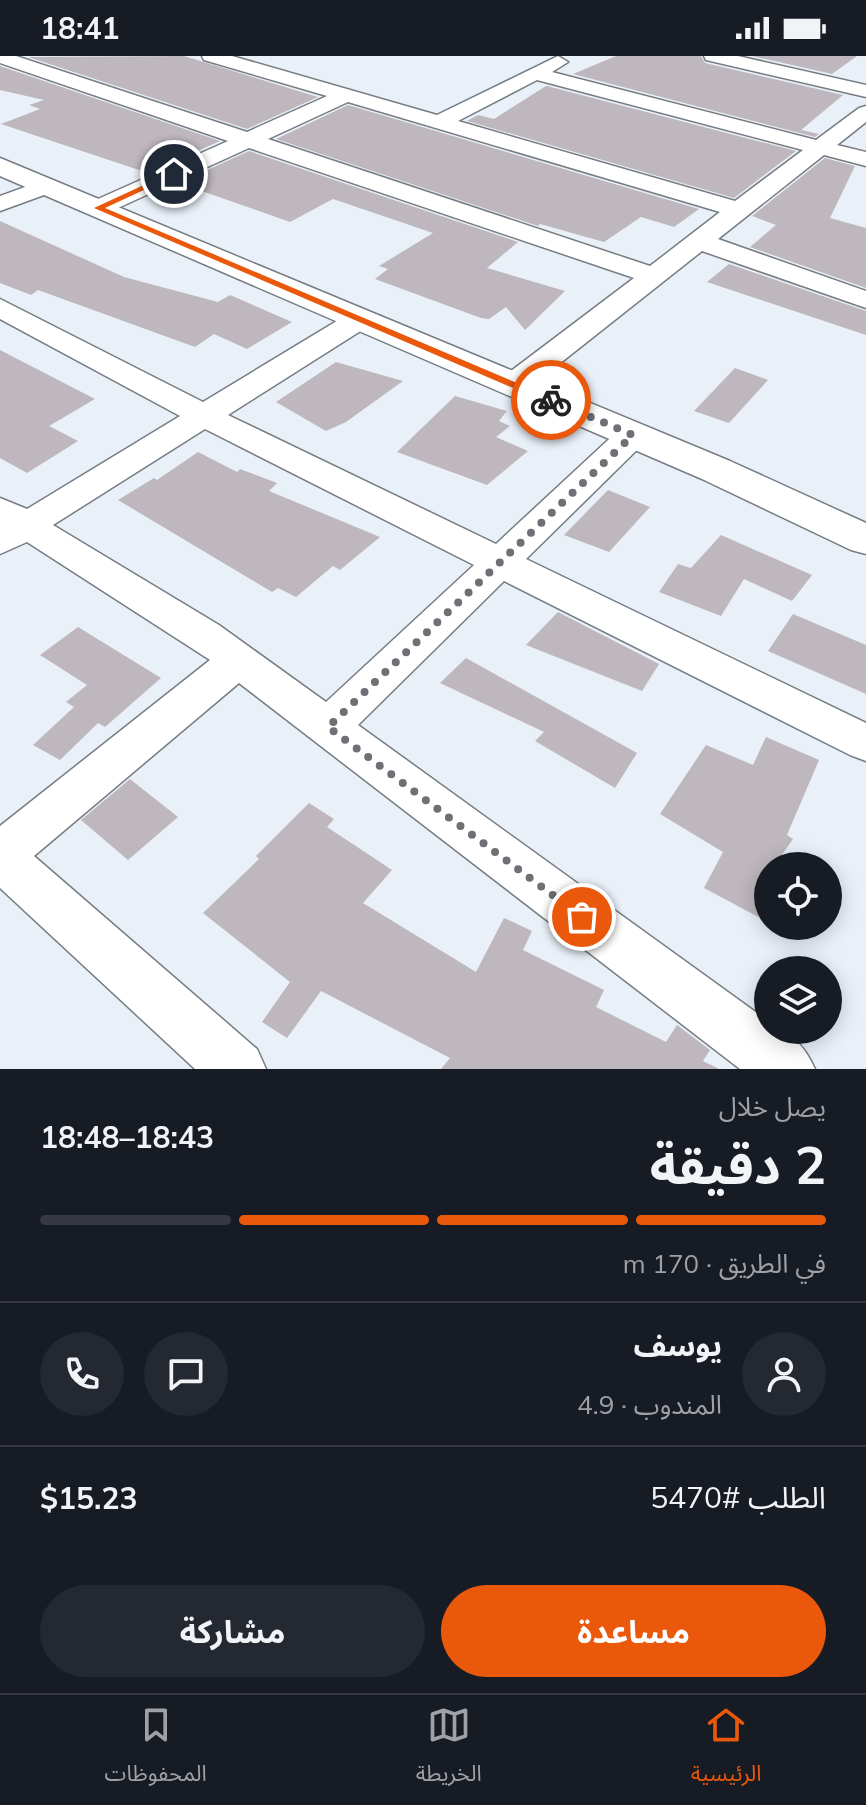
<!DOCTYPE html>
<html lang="ar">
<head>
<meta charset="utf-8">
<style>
  :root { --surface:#171b24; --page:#242831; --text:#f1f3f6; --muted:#9ea1a6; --line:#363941; --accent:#ea580c }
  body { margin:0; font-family:Mulish,"Noto Sans Arabic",sans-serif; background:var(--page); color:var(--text); direction:rtl; height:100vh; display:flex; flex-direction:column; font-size:30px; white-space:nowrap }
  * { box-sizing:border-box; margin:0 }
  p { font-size:26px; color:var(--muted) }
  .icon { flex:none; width:44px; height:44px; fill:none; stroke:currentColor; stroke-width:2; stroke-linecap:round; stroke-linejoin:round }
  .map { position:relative; height:1013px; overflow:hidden; direction:ltr }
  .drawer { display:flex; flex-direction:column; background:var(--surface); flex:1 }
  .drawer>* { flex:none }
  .controls { position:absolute; left:754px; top:796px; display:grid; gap:16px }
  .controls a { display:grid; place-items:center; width:88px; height:88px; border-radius:50%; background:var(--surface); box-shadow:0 4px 20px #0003; font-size:40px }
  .pin { position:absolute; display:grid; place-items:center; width:68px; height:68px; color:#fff; margin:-34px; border:4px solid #fff; border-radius:50%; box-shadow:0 2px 8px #0007 }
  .courier { position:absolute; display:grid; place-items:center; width:80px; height:80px; margin:-40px; border:6px solid #ea580c; border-radius:50%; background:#fff; color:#222; box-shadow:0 2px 10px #0007 }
  .summary em { font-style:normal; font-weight:700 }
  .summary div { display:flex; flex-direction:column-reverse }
  .summary { display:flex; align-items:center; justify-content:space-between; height:136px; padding:0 40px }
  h1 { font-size:52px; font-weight:700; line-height:60px }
  .bar { display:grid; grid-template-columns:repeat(4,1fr); gap:12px 8px; align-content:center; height:96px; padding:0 40px }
  .bar i { height:10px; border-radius:6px; background:var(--line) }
  .bar .selected { background:var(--accent) }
  .bar p { grid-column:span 4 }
  .line { display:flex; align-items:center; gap:20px; padding:0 40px; border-top:2px solid var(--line) }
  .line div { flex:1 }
  .round { display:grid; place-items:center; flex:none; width:84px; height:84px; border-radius:42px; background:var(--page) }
  .cta { display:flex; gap:16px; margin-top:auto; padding:16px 40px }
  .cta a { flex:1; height:92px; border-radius:48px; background:var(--accent); color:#fff; font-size:32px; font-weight:700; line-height:92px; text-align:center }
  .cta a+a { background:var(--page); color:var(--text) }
  .status { display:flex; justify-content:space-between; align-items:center; height:56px; padding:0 40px; background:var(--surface); direction:ltr }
  .status svg { height:22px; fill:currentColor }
  .tab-bar { display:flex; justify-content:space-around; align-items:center; height:112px; border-top:2px solid var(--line); background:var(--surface); font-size:22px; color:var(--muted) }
  .tab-bar a { display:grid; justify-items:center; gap:4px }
  .tab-bar .selected { color:var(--accent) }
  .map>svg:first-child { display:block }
</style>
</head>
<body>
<div class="status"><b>18:41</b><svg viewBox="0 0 49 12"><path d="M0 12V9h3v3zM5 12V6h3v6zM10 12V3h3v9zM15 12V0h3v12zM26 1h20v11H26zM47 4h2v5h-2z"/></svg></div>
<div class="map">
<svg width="866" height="1013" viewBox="0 0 866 1013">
  <rect width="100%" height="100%" fill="#e9f0f8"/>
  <g fill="#beb7be">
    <path d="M184,0L318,41L247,73L28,1Z"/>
    <path d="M616,0H701L705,7L843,39L801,74L819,78L815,81L573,18Z"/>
    <path d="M752,0H857L832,18Z"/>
    <path d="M0,10L220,85L148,117L1,68L40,53L29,49L44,44L0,34Z"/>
    <path d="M546,30H547L796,95L734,142L467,65L478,59L494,63Z"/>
    <path d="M348,49L699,153L674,171L641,161L604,186L540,168L538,170L276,83Z"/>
    <path d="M249,95L518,186L487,212L565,235L525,274L506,251L489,263L481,262L375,223L388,213L379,210L433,177L333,143L290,166L179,127Z"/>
    <path d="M825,102L855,110L830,162L866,172V232L750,191L776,169L752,160Z"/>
    <path d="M0,165L124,221L218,246L230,239L292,266L247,293L214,278L195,291L38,234L31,239L0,227Z"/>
    <path d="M729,208L866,255V279L707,226Z"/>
    <path d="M0,294L95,343L49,370L78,385L27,417L0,402Z"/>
    <path d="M336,306L403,325L346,366L326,375L276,346Z"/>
    <path d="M735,312L768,324L729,367L694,355Z"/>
    <path d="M455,340L507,355L499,365L510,370L496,381L528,395L487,429L397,396Z"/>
    <path d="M198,396L237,416L240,413L277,427L269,435L380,481L340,514L333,510L296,541L278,532L272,536L118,444L154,422L157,424Z"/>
    <path d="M608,434L650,451L609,496L564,479Z"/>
    <path d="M721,479L812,519L792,545L744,523L721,560L659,536L678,508L691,512Z"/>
    <path d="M558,556L659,608L642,635L526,589Z"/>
    <path d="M793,558L866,589V638L768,595Z"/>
    <path d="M78,571L161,622L105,671L98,667L60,704L33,689L74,651L66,646L87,629L40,599Z"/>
    <path d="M466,602L637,697L615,732L535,685L544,676L440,627Z"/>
    <path d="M766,681L819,704L787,779L793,783L774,810H768V866L704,832L723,796L660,758L706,689L753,709Z"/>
    <path d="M130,723L178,761L128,804L81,764Z"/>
    <path d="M309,747L334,763L327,771L392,814L363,847L476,916L504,862L532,875L523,894L604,934L596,951L666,986L677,969L710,994L703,1005L719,1013H441L450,1002L321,935L287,982L262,966L290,926L203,857L259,803L256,800Z"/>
  </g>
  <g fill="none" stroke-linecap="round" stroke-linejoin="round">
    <g stroke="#757c83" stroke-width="3">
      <g id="street">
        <path d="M0,0H16L247,76L327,40L204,4L202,0H232L437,59L558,0L568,6L552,16L816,84L859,52L866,50V66L837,89L866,96V110L824,99L718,183L866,235V252L702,195L525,335L514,337L503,335L498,328L503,321L634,222L249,92L107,157H89L86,152L89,147L228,85L0,7ZM537,24L803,94L735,145L458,65ZM348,46L720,156L650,210L268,83Z"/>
        <path d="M704,0H738L866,29V41L706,4Z"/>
        <path d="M47,123L55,125L59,130L55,135L0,155V140Z"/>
        <path d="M0,243L203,346L350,257L360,254L370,257L374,263L370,269L228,359L496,488L621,372L633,369L645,372L650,379L645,386L526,503L866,667V705L850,699L504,525L358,669L768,965V974C792,974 806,993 815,1013H740L239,627L34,800L257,993L266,1013H195L0,832V770L210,604L27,486L0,498V442L27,453L180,360L0,263ZM205,373L474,509L326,646L219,569L53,469Z"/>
      </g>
    </g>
    <g stroke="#757c83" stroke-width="3">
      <path id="secondary" d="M0,102L730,405L866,467V498L851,494L702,423L0,120Z"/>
    </g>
    <use href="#street" fill="#fff" fill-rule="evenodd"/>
    <use href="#secondary" fill="#fff" fill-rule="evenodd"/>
  </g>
  <path fill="#ea580c" d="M174,115L176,119L105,152L557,344L548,347L94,152Z"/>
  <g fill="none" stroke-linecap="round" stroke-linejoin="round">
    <path stroke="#6d7175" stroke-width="8" stroke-dasharray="0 14.4" d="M551,344L633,379L328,671L582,861"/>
  </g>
</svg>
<div class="controls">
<a><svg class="icon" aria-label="locate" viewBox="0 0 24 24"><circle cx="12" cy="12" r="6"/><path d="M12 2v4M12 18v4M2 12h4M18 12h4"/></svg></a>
<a><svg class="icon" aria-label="layers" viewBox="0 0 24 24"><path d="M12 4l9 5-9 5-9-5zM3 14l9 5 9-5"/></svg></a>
</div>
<div class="pin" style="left:582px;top:861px;background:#ea580c"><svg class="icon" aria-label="bag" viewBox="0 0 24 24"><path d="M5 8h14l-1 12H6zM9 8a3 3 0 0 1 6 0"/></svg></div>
<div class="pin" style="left:174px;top:118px;background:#1f2937"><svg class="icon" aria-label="home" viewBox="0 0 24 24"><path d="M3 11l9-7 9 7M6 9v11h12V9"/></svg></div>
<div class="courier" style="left:551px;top:344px"><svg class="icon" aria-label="bike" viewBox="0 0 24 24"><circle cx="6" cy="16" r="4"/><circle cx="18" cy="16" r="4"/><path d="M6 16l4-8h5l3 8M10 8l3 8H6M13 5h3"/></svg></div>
</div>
<section class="drawer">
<div class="summary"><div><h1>2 دقيقة</h1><p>يصل خلال</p></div><em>18:43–18:48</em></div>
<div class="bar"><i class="selected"></i><i class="selected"></i><i class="selected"></i><i></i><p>في الطريق · 170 m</p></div>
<div class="line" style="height:144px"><a class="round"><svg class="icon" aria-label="person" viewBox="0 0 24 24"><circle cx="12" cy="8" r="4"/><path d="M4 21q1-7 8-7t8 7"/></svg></a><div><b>يوسف</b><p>المندوب · 4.9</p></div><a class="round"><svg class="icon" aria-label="chat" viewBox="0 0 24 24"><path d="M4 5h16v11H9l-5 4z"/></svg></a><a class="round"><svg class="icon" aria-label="phone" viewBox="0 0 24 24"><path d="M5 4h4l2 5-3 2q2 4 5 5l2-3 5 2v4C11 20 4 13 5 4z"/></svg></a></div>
<div class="line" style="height:104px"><div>الطلب #5470</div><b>$15.23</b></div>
<div class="cta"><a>مساعدة</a><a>مشاركة</a></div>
</section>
<nav class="tab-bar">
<a class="selected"><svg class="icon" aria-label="home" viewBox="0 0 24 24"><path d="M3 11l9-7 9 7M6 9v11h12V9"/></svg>الرئيسية</a>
<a><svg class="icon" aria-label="map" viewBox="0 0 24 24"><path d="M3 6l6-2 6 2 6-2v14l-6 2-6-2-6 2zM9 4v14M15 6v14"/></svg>الخريطة</a>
<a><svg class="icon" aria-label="saved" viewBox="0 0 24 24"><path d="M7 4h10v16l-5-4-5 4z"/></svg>المحفوظات</a>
</nav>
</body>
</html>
